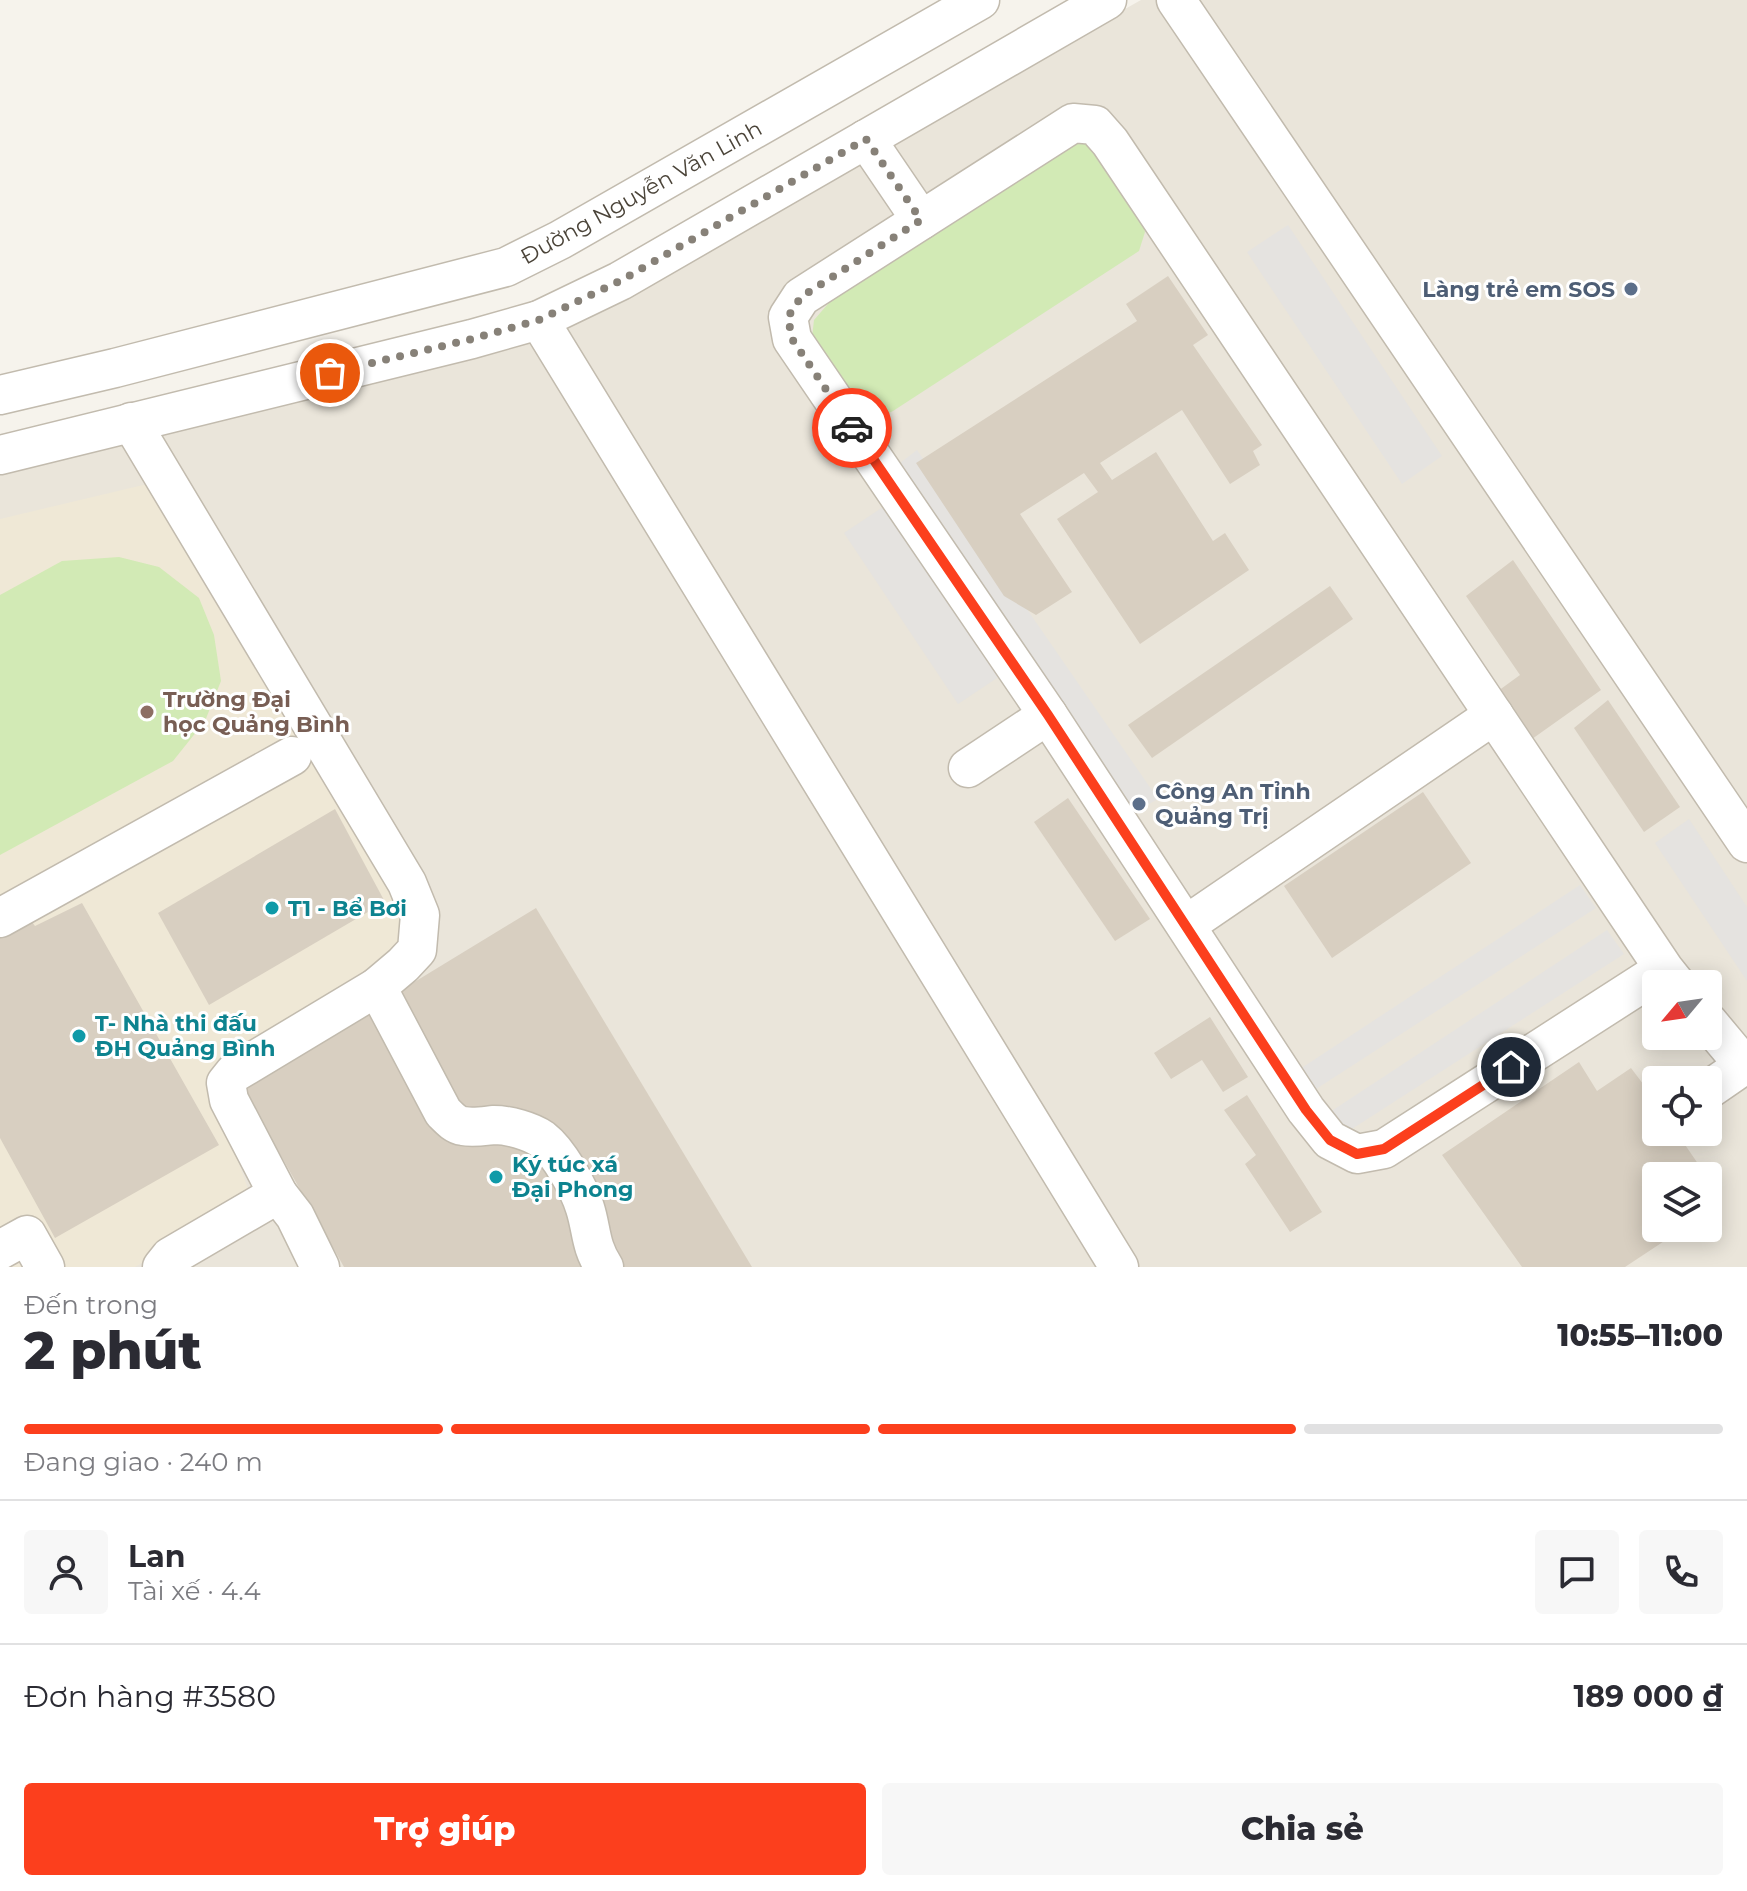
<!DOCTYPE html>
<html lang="vi">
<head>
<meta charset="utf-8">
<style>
  :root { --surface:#fff; --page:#f7f7f7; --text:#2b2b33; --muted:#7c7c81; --line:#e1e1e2; --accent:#fc3f1d }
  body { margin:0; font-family:Montserrat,sans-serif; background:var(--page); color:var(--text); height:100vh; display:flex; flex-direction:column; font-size:30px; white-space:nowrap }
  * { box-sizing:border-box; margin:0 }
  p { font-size:26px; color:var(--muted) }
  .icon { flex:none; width:44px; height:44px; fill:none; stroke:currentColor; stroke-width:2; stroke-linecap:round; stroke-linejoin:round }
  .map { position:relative; height:1267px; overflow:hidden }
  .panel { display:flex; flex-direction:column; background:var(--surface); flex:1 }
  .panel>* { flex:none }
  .needle { width:52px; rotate:241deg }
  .tools { position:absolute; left:1642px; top:970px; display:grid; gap:16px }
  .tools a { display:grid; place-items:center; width:80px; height:80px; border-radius:8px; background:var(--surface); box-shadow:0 4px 20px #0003; font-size:40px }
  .pin { position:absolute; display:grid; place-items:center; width:68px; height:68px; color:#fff; margin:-34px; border:4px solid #fff; border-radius:50%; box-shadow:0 2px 8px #0007 }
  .courier { position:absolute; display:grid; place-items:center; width:80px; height:80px; margin:-40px; border:6px solid #fc3f1d; border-radius:50%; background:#fff; color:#222; box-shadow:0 2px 10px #0007 }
  .head em { font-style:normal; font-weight:800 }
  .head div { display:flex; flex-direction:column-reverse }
  .head { display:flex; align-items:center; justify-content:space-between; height:136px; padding:0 24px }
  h1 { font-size:52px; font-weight:800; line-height:60px }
  .bar { display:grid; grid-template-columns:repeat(4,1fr); gap:12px 8px; align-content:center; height:96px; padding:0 24px }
  .bar i { height:10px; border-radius:6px; background:var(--line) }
  .bar .current { background:var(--accent) }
  .bar p { grid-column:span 4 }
  .line { display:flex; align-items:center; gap:20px; padding:0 24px; border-top:2px solid var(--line) }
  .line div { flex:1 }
  .round { display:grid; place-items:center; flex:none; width:84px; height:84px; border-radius:8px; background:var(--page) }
  .button { display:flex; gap:16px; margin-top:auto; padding:16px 24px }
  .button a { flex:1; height:92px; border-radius:8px; background:var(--accent); color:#fff; font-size:32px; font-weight:800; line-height:92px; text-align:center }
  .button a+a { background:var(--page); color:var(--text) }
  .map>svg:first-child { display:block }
</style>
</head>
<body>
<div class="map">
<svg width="1747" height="1267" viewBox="0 0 1747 1267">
  <rect width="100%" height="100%" fill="#f6f3ec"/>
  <path fill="#eae5da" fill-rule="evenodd" d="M1141,0H1747V1267H0V464L603,303ZM1656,984H1708V1036H1656ZM1656,1080H1708V1132H1656ZM1656,1176H1708V1228H1656Z"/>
  <path fill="#efe8d6" d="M160,481L406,904L400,948L359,978L208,1078L251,1197L135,1267H0V519Z"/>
  <g fill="#d2eab5">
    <path d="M1073,138L1096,142L1139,207L1145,232L1139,251L893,411L870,422L811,346L814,320L834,297Z"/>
    <path d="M119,557L159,567L199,598L214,635L221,681L205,721L173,761L0,855V595L62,561Z"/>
  </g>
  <g fill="#e5e3e0">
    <path d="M1288,225L1442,456L1402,484L1247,252Z"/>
    <path d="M917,450L1158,799L1133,813L896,466Z"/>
    <path d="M889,503L1003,674L958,704L844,533Z"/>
    <path d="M1689,819L1747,907V981L1655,843Z"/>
    <path d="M1580,885L1596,908L1313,1091L1300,1069Z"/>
    <path d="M1607,930L1624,954L1341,1136L1327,1114Z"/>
  </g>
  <g fill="#d8cfc1">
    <path d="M1168,276L1208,335L1193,345L1262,445L1253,451L1260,465L1230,484L1182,410L1100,463L1112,480L1156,452L1213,541L1225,533L1249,570L1140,644L1057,519L1098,492L1084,473L1020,514L1072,592L1036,615L1004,596L916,463L1137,321L1126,304Z"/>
    <path d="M1513,560L1601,690L1532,739L1498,691L1520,675L1466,596Z"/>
    <path d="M1330,586L1353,619L1152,758L1128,725Z"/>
    <path d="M1608,700L1680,807L1644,832L1574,728Z"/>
    <path d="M1423,792L1471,863L1332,958L1284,886Z"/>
    <path d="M1068,798L1150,919L1115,941L1034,822Z"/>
    <path d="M335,809L385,902L209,1005L158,913Z"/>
    <path d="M82,903L219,1145L55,1238L0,1138V935L29,918L35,926Z"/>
    <path d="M536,908L752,1267H344L242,1087Z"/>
    <path d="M1210,1017L1248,1077L1223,1092L1202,1060L1171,1079L1154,1053Z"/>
    <path d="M1579,1062L1597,1091L1631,1068L1656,1101V1132H1686L1679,1136L1703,1171L1696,1176H1656V1228H1684L1625,1267H1522L1442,1155Z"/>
    <path d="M1247,1095L1322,1212L1290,1232L1245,1164L1256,1155L1224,1110Z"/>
  </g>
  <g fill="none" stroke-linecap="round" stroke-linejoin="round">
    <g stroke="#c2bbae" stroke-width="41">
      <g id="minor">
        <path d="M1176,0L1747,843"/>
        <path d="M866,139L921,220"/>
        <path d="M539,320L1119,1267"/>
        <path d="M0,395L115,368L506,267L560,240L980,0"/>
        <path d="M131,422L407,883L420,915L417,950L403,965L377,987L234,1073L226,1083L229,1100L278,1194L295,1216L320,1267"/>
        <path d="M0,455L472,339L539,320L620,281L1107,0"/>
        <path d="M968,768L1048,715"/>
        <path d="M0,918L292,756"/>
        <path d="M1186,925L1494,715"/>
        <path d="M1664,969L1384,1149L1357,1154L1330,1140L1306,1110L1048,715L792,339L788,317L801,297L1073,123L1095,125L1110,142L1664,969L1676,984"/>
        <path d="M377,987L443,1112C449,1118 455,1125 463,1126C473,1128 484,1126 494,1125C509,1125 530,1131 542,1139C559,1152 579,1188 585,1208C592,1230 590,1246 604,1267"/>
        <path d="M1708,1022L1744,1065"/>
        <path d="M1708,1090L1747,1063"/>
        <path d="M0,1250L27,1235L45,1267"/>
        <path d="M162,1267L170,1257L278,1194"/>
      </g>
    </g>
    <use href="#minor" stroke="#fff" stroke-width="38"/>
  </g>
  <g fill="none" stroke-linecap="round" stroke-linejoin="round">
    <path stroke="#878178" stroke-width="8" stroke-dasharray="0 14.4" d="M330,373L472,339L539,320L620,281L866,139L921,220L801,297L788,317L792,339L852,428"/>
    <path stroke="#fc3f1d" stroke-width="10" d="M852,428L1048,715L1306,1110L1330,1140L1357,1154L1384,1149L1511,1067"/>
  </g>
  <g fill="#5c6f8a" stroke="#fff" stroke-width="3">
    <circle cx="1631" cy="289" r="8"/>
    <circle cx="1139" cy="804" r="8"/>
  </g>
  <circle fill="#8d6e63" stroke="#fff" stroke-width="3" cx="147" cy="712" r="8"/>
  <g fill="#0f9aa8" stroke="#fff" stroke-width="3">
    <circle cx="272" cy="908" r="8"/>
    <circle cx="79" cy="1036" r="8"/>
    <circle cx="496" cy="1177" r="8"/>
  </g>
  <g text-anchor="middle" stroke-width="6" stroke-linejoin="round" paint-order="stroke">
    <g font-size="22" fill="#4b4439" stroke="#fff">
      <text transform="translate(641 192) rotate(-29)" y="8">Đường Nguyễn Văn Linh</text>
    </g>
    <g font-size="22" font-weight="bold" fill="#4e5e75" stroke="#fff" text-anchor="end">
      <text x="1615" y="297">Làng trẻ em SOS</text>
      <text x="1155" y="799" text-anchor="start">Công An Tỉnh<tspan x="1155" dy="25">Quảng Trị</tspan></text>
    </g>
    <g font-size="22" font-weight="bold" fill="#785e54" stroke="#fff" text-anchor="start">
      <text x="163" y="707">Trường Đại<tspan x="163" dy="25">học Quảng Bình</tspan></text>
    </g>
    <g font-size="22" font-weight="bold" fill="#0d838f" stroke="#fff" text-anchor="start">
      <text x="288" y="916">T1 - Bể Bơi</text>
      <text x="95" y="1031">T- Nhà thi đấu<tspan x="95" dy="25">ĐH Quảng Bình</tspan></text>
      <text x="512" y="1172">Ký túc xá<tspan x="512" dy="25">Đại Phong</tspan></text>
    </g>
  </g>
</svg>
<div class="tools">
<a><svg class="needle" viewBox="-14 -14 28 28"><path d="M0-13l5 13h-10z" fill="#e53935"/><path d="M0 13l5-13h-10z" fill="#7c7c81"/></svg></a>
<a><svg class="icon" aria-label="locate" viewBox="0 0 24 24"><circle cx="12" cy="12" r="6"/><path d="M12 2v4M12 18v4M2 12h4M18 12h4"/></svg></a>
<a><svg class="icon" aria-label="layers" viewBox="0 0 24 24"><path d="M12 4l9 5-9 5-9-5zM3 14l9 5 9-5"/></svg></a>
</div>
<div class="pin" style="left:330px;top:373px;background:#ea580c"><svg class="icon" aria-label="bag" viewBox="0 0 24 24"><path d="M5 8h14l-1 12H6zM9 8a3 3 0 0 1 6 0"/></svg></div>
<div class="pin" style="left:1511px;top:1067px;background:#1f2937"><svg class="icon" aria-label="home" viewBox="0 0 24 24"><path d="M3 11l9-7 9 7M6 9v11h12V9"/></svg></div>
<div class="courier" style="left:852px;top:428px"><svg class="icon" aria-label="car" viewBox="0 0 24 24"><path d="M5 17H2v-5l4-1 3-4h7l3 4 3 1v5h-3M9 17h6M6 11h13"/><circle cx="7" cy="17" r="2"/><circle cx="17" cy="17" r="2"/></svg></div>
</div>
<section class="panel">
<div class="head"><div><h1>2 phút</h1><p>Đến trong</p></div><em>10:55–11:00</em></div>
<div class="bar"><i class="current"></i><i class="current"></i><i class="current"></i><i></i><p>Đang giao · 240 m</p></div>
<div class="line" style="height:144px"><a class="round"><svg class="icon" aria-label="person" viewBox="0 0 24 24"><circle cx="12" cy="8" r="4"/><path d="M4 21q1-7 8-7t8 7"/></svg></a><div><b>Lan</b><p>Tài xế · 4.4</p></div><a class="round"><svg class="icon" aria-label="chat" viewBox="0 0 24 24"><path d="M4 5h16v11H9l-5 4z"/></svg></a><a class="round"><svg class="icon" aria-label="phone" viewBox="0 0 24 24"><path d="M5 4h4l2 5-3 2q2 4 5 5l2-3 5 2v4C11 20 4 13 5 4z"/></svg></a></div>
<div class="line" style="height:104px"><div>Đơn hàng #3580</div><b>189 000 ₫</b></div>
<div class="button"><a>Trợ giúp</a><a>Chia sẻ</a></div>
</section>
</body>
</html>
